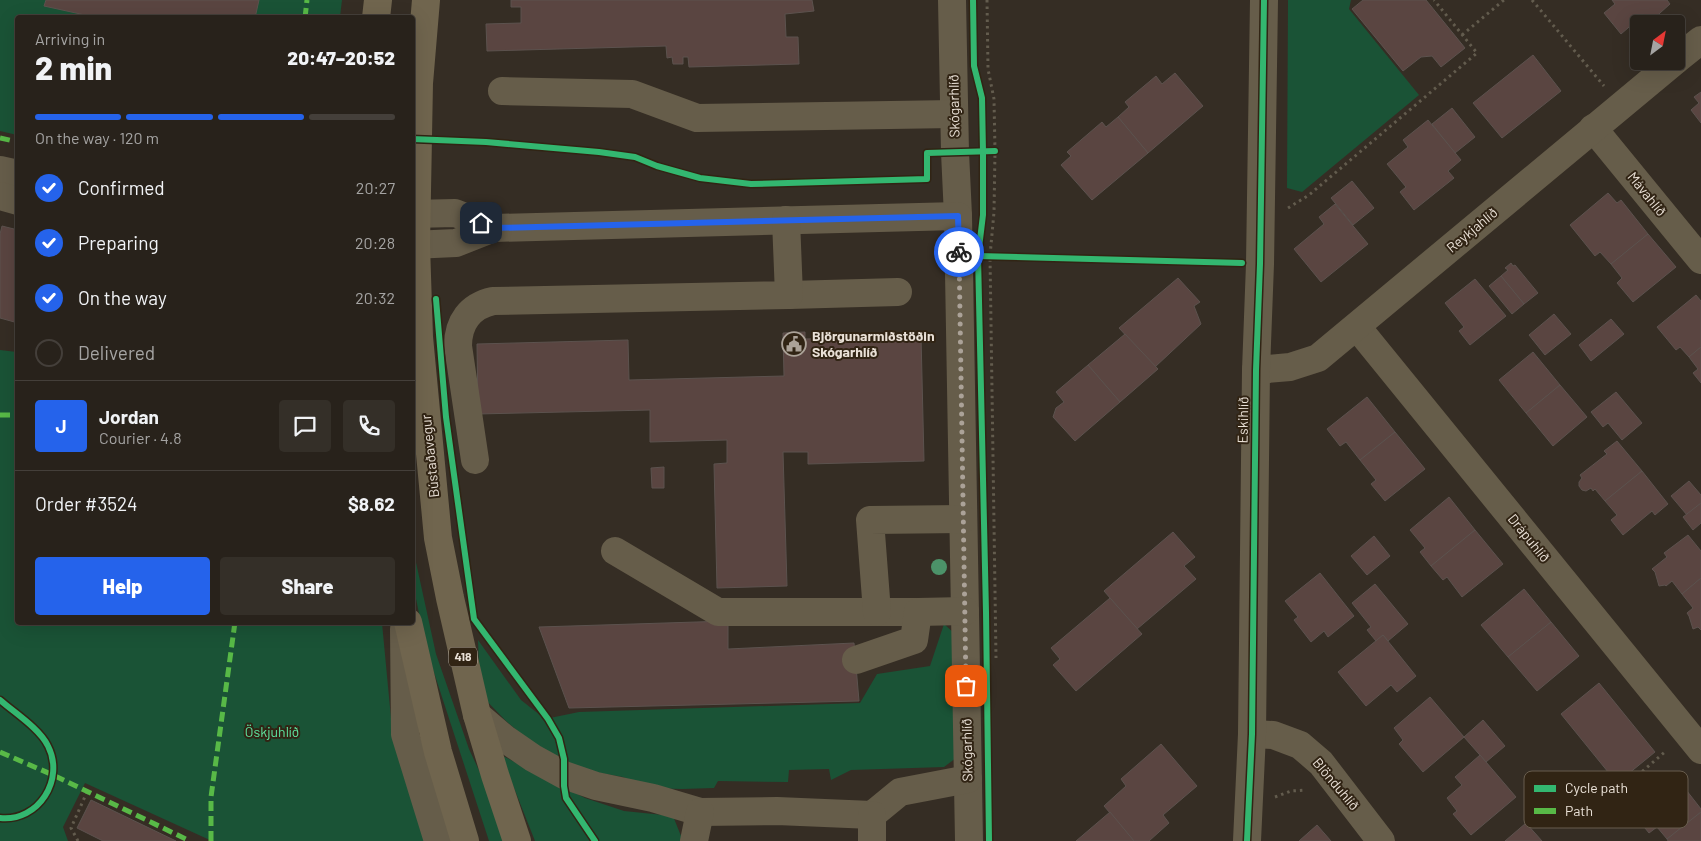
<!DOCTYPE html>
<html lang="en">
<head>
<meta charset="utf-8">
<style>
  :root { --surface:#28221b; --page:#342f28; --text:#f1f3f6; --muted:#a5a4a3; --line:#443f3a; --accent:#2563eb }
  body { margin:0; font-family:Barlow,sans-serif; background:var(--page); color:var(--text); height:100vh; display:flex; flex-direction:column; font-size:19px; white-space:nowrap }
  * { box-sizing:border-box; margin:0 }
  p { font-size:16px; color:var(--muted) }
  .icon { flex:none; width:28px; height:28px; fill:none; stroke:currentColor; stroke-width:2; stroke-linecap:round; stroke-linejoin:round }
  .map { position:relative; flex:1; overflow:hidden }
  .sheet { position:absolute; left:15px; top:15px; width:400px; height:610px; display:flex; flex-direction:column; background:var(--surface); border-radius:5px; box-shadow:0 5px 20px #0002,0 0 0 1px var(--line) }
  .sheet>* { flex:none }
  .needle { width:32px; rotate:32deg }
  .buttons { position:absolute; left:1630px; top:15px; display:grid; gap:10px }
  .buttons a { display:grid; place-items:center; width:55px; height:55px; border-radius:5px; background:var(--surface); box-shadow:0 5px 20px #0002,0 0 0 1px var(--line); font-size:25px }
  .pin { position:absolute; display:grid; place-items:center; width:42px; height:42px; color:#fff; margin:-21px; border-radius:10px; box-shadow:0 2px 8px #0006 }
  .courier { position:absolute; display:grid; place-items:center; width:50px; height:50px; margin:-25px; border:4px solid #2563eb; border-radius:50%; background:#fff; color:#222; box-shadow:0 1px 6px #0007 }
  .summary em { font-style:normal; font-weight:800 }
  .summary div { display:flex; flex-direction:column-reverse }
  .summary { display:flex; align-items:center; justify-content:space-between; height:85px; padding:0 20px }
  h1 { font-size:32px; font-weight:800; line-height:38px }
  .bar { display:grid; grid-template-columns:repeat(4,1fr); gap:8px 5px; align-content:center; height:60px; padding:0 20px }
  .bar i { height:6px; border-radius:4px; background:var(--line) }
  .bar .current { background:var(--accent) }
  .bar p { grid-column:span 4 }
  .line { display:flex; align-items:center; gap:12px; padding:0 20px; border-top:1px solid var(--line) }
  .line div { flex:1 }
  .round { display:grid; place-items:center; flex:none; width:52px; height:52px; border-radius:5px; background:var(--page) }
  ol { padding:0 20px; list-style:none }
  li { display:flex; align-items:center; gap:15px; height:55px }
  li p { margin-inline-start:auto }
  li .icon { padding:5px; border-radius:50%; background:var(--accent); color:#fff; stroke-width:4 }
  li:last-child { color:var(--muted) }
  li i { width:28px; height:28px; border:2px solid var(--line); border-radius:50% }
  .cta { display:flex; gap:10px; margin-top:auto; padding:10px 20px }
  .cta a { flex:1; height:58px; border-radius:5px; background:var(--accent); color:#fff; font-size:20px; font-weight:800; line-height:58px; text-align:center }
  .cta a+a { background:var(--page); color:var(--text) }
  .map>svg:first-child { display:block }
</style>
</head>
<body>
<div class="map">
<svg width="1701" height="841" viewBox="0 0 1701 841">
  <rect width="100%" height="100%" fill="#352d24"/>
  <g fill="#1a5336">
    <path d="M0,0H342L340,17L18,18L17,135L0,131Z"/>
    <path d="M1288,0H1351L1349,9L1419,95L1302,192L1287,188Z"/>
    <path d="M0,350L17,352L18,622L382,623L391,718L425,841H212L85,783L63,827L68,841H0Z"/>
    <path d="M412,544L436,654L469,749L512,841H489L426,648L413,584Z"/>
    <path d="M944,624L967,645L956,758L944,767L851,770L831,780L829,769L789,770L788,782L718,781L714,788L682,789L648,788L623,777L577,769L543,753L506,721L480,694L478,640L521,700L545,719L579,712L860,703L877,674L930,666Z"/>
    <path d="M501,755L585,798L624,811L673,816L683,841H535Z"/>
  </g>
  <g fill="#5a4541" stroke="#5c524e">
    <path d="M46,0H259L255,18H85V15L44,6Z"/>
    <path d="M511,0H812L814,11L785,14L786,37H798L799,64L689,67L688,57H683V64H673L672,57L667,58L666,46L487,51L486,24L521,23V7H511Z"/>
    <path d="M1363,0H1426L1465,48L1441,67L1432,56L1421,57L1403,71L1352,9Z"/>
    <path d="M1612,0H1667L1670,4L1650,22L1643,15L1621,34L1604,13L1615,4Z"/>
    <path d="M1533,55L1561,91L1502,138L1473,103Z"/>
    <path d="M1175,73L1203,106L1148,153L1118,117L1129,107L1125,102L1156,76L1162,84Z"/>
    <path d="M1701,92V123L1691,110L1699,103L1694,97Z"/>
    <path d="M1452,108L1475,137L1455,153L1432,124Z"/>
    <path d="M1118,117L1148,153L1092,200L1061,165L1071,156L1067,152L1102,122L1106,127Z"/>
    <path d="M1428,120L1461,160L1448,171L1454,178L1414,210L1400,192L1406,187L1387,164L1408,147L1403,140Z"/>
    <path d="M1352,181L1374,208L1353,225L1331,198Z"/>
    <path d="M1608,193L1617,203L1621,200L1648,234L1611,264L1600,252L1595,256L1570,225Z"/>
    <path d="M1335,204L1368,244L1321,282L1294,249L1324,224L1319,217Z"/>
    <path d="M2,226L18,230V323L0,318V234Z"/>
    <path d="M1648,234L1676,267L1633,302L1617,283L1622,278L1611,264Z"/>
    <path d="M1511,263L1513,266L1515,265L1538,293L1524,304L1501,276L1508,270L1505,268Z"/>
    <path d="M1501,276L1524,304L1512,314L1489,286Z"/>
    <path d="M1178,278L1200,302L1194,306L1201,324L1155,367L1119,328Z"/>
    <path d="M1475,279L1506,316L1470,345L1459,331L1464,327L1445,303Z"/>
    <path d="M1696,295L1701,301V347L1689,357L1680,347L1676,350L1657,327Z"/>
    <path d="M1554,314L1571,334L1545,355L1529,335Z"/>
    <path d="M1611,319L1624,334L1591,361L1579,345Z"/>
    <path d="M805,332V339L921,336L924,461L808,464V452H783L787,586L717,588L714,464L727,463V440L650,442V410L478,414L477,344L628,340L629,380L784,376L783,333Z"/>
    <path d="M1125,334L1158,369L1120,402L1088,365Z"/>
    <path d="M1701,347V383L1693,373L1698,369L1689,357Z"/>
    <path d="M1533,352L1560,385L1526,413L1499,380Z"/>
    <path d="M1088,365L1120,402L1075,441L1053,417L1056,408L1064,402L1056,392Z"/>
    <path d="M1560,385L1587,417L1553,446L1526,413Z"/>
    <path d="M1616,392L1642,423L1622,440L1608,423L1603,427L1591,412Z"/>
    <path d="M1367,397L1395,432L1360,460L1346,442L1340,446L1327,429Z"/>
    <path d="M1395,432L1425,469L1385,501L1371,484L1376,480L1360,460Z"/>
    <path d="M1617,441L1642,471L1605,501L1595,489L1593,491L1591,488L1586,491L1582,490L1579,486V482L1582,478L1580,475L1607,454L1604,451Z"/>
    <path d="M664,467V488H652L651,468Z"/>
    <path d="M1642,471L1668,504L1655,515L1652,511L1623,535L1611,520L1617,515L1605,501Z"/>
    <path d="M1689,481L1701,495V503L1687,515L1671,496Z"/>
    <path d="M1449,497L1475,530L1431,566L1420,552L1425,548L1410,530Z"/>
    <path d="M1701,503V523L1693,530L1683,517Z"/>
    <path d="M1475,530L1503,564L1462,597L1447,577L1443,580L1431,566Z"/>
    <path d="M1173,532L1195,557L1184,566L1196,579L1137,629L1104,591Z"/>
    <path d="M1688,535L1701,551V578L1682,594L1672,581L1666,586L1665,585L1659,586L1655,572L1652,569L1667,557L1664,553Z"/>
    <path d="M1374,536L1390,556L1367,575L1351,556Z"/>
    <path d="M1320,573L1354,616L1328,637L1324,631L1311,642L1294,620L1298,617L1285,601Z"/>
    <path d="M1701,578V630L1698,627L1693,629L1689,616L1687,613L1693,608L1682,594Z"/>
    <path d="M1375,584L1408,624L1388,641L1383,635L1376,641L1367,630L1371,627L1352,603Z"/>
    <path d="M1524,589L1551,622L1508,657L1481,625Z"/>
    <path d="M1110,598L1142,634L1076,691L1053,665L1060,659L1051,648Z"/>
    <path d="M728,621V649L854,643L859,701L569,708L539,627Z"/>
    <path d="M1551,622L1579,656L1537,691L1508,657Z"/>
    <path d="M1383,635L1416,676L1397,692L1391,685L1366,706L1338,672Z"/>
    <path d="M1599,683L1655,752L1617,783L1561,714Z"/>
    <path d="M1430,697L1464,737L1423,772L1399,744L1403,740L1394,728Z"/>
    <path d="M1483,720L1505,746L1486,762L1464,737Z"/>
    <path d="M1161,744L1197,786L1163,815L1169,823L1149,841H1134L1104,806L1126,786L1121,779Z"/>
    <path d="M1480,755L1516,797L1471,835L1453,814L1457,811L1447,798L1462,785L1455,777Z"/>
    <path d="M1676,777L1701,809V812L1667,839L1657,827L1649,833L1632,812Z"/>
    <path d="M91,800L176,841H103L77,828Z"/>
    <path d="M1110,812L1134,841H1076Z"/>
    <path d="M1701,812V841H1668L1667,839Z"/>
    <path d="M1526,823L1542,841H1505Z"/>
    <path d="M1317,825L1331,841H1299Z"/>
  </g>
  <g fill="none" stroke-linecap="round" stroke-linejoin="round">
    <g stroke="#635c4e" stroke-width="3" stroke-dasharray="2.5 4" stroke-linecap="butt">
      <path d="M987,0L988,69L994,99L995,151L994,212L990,256L996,658"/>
      <path d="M1532,0L1604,86"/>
      <path d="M1462,35L1504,0"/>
      <path d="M1288,208L1309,195L1477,53L1434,0"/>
      <path d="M1589,785L1604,804"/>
      <path d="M1275,797L1291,791L1306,790"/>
      <path d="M1588,818L1666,751"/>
      <path d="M78,841L71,828L87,792"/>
    </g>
    <g stroke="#665d4a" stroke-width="28">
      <path d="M952,0L955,152L958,216L969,841"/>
      <path d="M1676,60L1701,40"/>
      <path d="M502,91L632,94L697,118L954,114"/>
      <path d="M1593,128L1701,260"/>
      <path d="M0,170L18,174"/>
      <path d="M0,196L18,201"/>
      <path d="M412,214L455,213L494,228"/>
      <path d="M412,245L456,243L494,228L958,216"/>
      <path d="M789,295L898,292"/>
      <path d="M1357,327L1701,750"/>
      <path d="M1256,370L1290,367L1318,358L1675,61"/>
      <path d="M475,460L458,346C458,322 470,306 493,301L789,295L786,220"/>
      <path d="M615,551L718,612H918"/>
      <path d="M877,612L870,520L963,519"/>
      <path d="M404,629L405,734L438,841"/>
      <path d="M856,660L914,640L918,612L965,611"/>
      <path d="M477,715L504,738L533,758L564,775L596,786L653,798L700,812L777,811L872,815L900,792L968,779"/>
      <path d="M1252,734L1273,735L1300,745L1321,763L1381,841"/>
      <path d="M872,815V841"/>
      <path d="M694,841L700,812"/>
      <path d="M1247,841L1252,734L1256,370L1260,264L1264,0"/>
    </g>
    <g stroke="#70654e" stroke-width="28">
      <path d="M426,0L419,83L416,245L419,337L438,538L450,598L477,715L495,775L517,841"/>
      <path d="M376,18L378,0"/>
      <path d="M408,622L438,752L465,841"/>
    </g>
    <g stroke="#58b947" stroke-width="5" stroke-dasharray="10 5" stroke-linecap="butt">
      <path d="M305,18L307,0"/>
      <path d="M0,138L18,142"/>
      <path d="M0,415H18"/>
      <path d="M0,752L53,775L190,841"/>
      <path d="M211,841V797L235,622"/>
    </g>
    <g stroke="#312414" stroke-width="9">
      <g id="cycleway">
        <path d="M973,0L974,66L982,98L983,152V215L978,256L986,612L989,841"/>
        <path d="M412,139L486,142L599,152L635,157L657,166L700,178L751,184L927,179V153L995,151"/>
        <path d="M978,256L1242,263"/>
        <path d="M436,299L446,417L474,619L548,719L559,738L564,759V786L566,798L595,841"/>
        <path d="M0,700C15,713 40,729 48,746C65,779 39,822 0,818"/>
        <path d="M1247,841L1252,734L1256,370L1260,264L1264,0"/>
      </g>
    </g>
    <use href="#cycleway" stroke="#33b770" stroke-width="6"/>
  </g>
  <circle fill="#4c9269" cx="939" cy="567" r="8"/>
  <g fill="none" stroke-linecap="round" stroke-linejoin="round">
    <path stroke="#aba298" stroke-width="5" stroke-dasharray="0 9" d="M959,252L966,686"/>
    <path stroke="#2563eb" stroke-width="6" d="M481,223L494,228L958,216L959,252"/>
  </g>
  <defs>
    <g id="civic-ring" transform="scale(1.25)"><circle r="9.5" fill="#312414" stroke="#aba298" stroke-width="1.5"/><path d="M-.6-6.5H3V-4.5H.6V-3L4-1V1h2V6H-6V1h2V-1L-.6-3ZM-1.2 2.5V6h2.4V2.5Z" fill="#aba298"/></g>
  </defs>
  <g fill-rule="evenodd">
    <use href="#civic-ring" x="794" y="344"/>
  </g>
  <g text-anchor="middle" stroke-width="4" stroke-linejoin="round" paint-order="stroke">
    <rect fill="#312414" stroke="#b2a89c" stroke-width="1" x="449" y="647.5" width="28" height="19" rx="4"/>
    <g font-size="12" font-weight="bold" fill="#eae1d7">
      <text x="463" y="661">418</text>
    </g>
    <g font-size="14" fill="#eae1d7" stroke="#312414">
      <text transform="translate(954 106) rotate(-91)" y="5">Skógarhlíð</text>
      <text transform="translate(1647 194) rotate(51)" y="5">Mávahlíð</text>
      <text transform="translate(1472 230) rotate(-40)" y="5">Reykjahlíð</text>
      <text transform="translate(1243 420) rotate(-89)" y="5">Eskihlíð</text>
      <text transform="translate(430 456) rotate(-96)" y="5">Bústaðavegur</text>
      <text transform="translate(1529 538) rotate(51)" y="5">Drápuhlíð</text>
      <text transform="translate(967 750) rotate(-91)" y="5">Skógarhlíð</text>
      <text transform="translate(1336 784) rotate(50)" y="5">Blönduhlíð</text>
    </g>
    <g font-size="14" font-weight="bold" fill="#eae1d7" stroke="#312414" text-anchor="start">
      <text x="812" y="341">Björgunarmiðstöðin<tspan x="812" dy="16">Skógarhlíð</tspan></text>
    </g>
    <g font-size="14" fill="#5ee5a1" stroke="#312414">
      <text x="272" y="737">Öskjuhlíð</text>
    </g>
  </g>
  <rect x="1524" y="771" width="164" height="57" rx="8" fill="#312414" stroke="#685d4e" stroke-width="1"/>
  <rect x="1534" y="785" width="22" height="7" fill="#33b770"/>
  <rect x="1534" y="808" width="22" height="6" fill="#58b947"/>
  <g font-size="14" fill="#eae1d7">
    <text x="1565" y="793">Cycle path</text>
    <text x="1565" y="816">Path</text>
  </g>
</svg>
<div class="buttons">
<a><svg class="needle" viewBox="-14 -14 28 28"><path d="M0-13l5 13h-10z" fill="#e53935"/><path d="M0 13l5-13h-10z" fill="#a5a4a3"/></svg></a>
</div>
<div class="pin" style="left:966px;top:686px;background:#ea580c"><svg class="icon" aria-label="bag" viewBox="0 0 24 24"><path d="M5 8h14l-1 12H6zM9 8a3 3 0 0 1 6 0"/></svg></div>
<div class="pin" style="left:481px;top:223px;background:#1f2937"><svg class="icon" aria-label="home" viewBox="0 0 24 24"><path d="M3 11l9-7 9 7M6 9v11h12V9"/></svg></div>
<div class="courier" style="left:959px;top:252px"><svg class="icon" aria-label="bike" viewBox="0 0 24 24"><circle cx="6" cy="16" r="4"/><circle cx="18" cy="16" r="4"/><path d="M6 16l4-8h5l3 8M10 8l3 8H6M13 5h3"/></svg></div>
<section class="sheet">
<div class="summary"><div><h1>2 min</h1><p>Arriving in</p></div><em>20:47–20:52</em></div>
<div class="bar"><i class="current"></i><i class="current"></i><i class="current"></i><i></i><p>On the way · 120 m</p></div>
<ol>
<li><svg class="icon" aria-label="check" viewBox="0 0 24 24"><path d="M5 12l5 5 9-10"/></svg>Confirmed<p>20:27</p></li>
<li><svg class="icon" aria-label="check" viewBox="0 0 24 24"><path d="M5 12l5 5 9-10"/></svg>Preparing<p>20:28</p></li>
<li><svg class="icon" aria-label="check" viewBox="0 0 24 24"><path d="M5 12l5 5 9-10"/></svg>On the way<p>20:32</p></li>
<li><i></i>Delivered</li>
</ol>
<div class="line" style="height:90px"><b class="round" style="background:var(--accent);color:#fff">J</b><div><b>Jordan</b><p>Courier · 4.8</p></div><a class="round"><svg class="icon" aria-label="chat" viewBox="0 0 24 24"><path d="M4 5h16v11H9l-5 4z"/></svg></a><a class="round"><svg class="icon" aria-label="phone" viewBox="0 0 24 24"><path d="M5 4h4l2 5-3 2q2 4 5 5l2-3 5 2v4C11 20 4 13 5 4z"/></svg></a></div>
<div class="line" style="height:65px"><div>Order #3524</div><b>$8.62</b></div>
<div class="cta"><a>Help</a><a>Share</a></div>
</section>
</div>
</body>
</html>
